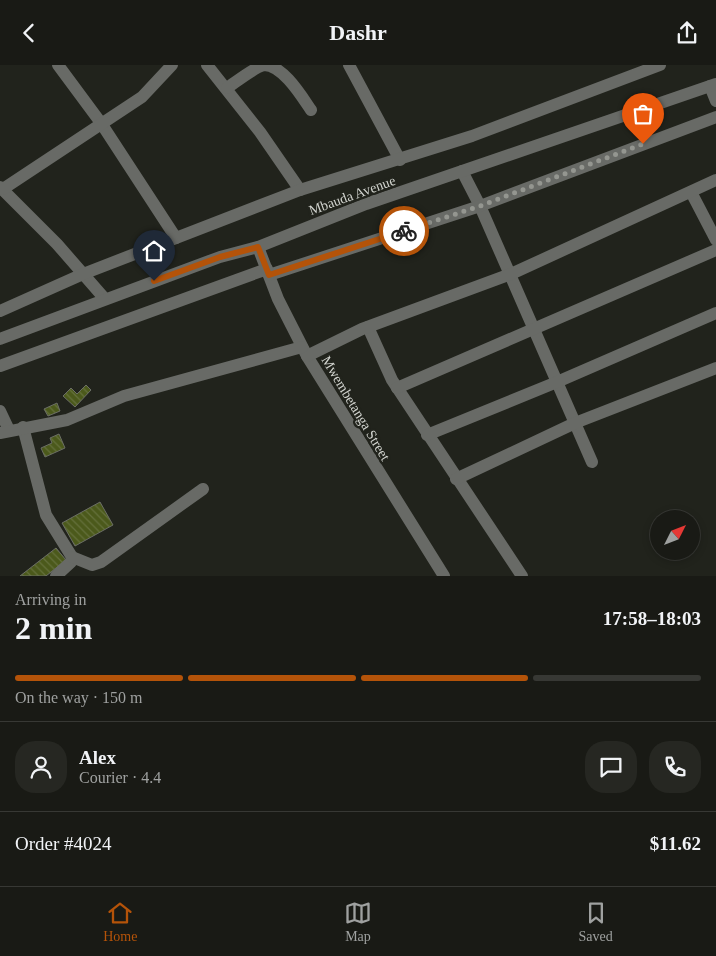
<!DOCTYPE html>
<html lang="en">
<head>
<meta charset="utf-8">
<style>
  :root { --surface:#191a15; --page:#262722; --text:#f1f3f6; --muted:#9fa1a0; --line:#373834; --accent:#b45309 }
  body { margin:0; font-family:"Times New Roman",serif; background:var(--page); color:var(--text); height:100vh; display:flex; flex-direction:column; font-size:19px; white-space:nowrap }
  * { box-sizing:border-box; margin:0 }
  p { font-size:16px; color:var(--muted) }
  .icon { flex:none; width:28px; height:28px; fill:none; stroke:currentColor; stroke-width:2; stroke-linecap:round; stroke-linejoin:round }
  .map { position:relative; height:511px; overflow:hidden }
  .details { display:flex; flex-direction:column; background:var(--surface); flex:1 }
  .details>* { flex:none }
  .needle { width:32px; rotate:48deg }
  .buttons { position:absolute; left:650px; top:445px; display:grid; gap:10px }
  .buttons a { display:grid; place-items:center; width:50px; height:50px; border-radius:50%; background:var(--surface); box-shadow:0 2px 8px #0003,0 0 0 1px var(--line); font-size:25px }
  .pin { position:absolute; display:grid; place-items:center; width:42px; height:42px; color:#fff; margin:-51px -21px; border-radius:50% 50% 50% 0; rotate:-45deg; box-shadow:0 0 5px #0007 }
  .pin .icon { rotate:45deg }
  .courier { position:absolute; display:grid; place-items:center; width:50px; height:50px; margin:-25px; border:4px solid #b45309; border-radius:50%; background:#fff; color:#222; box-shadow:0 1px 6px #0007 }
  .summary em { font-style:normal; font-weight:800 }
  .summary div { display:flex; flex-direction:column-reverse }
  .summary { display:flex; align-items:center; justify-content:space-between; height:85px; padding:0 15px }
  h1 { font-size:32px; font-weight:800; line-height:38px }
  .bar { display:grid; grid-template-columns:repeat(4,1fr); gap:8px 5px; align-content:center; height:60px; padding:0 15px }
  .bar i { height:6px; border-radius:4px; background:var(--line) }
  .bar .on { background:var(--accent) }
  .bar p { grid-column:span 4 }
  .line { display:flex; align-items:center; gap:12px; padding:0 15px; border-top:1px solid var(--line) }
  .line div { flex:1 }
  .round { display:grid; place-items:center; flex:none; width:52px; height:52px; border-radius:20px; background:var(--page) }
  header { display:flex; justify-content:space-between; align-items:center; height:65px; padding:0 15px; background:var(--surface); font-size:22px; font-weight:800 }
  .tab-bar { display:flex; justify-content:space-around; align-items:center; height:70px; border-top:1px solid var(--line); background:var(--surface); font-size:14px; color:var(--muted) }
  .tab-bar a { display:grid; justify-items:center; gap:2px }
  .tab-bar .on { color:var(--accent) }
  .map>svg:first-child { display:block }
</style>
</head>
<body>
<header><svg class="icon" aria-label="back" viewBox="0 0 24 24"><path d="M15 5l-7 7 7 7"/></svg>Dashr<svg class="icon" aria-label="share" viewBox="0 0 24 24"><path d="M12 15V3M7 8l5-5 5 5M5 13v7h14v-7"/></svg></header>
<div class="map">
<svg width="716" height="511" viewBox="0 0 716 511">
  <defs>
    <pattern id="building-back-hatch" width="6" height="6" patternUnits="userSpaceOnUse" patternTransform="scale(1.25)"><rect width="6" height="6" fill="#4b591b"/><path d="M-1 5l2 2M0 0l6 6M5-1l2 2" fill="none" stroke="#64703b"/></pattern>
  </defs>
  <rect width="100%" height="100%" fill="#21231c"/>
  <g fill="url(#building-back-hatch)" stroke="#6b6e65">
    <path d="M86,320L91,325L75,342L63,331L71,323L77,329Z"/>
    <path d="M57,338L60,346L48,351L44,344Z"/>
    <path d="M59,369L65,383L45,392L41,383L52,378L50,373Z"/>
    <path d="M100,437L113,460L75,481L62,458Z"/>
    <path d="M56,483L66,495L46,511H20Z"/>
  </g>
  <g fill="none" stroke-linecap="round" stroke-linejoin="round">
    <g stroke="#686a66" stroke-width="12">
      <path d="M58,0L101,58L176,173"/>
      <path d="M207,0L260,67L300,125"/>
      <path d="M349,0L400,95"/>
      <path d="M710,21L716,36"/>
      <path d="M227,23C236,17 255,2 264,0C283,0 302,32 311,45"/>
      <path d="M462,106L480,141L592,397"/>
      <path d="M0,122L57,179L105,234"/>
      <path d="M3,124L142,32L172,0"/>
      <path d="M691,127L716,175"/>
      <path d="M258,182L278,234L307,291L444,511"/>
      <path d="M269,210L480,141L716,52"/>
      <path d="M0,246L83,209L300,125L472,71L660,0"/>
      <path d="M368,262L392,315L522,511"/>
      <path d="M0,274L220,192L258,182L366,139L716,19"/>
      <path d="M307,291L362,264L511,209L716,115"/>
      <path d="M0,301L267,204"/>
      <path d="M397,323L716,185"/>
      <path d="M0,346L9,365"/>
      <path d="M23,362L46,450L72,492L71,497L56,511"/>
      <path d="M0,368L67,355L124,331L302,282"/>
      <path d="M427,370L557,317L716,248"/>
      <path d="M456,414L575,358L716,303"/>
      <path d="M72,492L92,500L101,497L203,424"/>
    </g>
  </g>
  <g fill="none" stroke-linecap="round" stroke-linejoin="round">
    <path stroke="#949690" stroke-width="5" stroke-dasharray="0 9" d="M404,166L480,141L643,79"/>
    <path stroke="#b45309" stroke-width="6" d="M154,216L220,192L258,182L269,210L404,166"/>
  </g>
  <g text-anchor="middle" stroke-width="5" stroke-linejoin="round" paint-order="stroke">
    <g font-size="14" fill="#d2d4cf" stroke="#21231c">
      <text transform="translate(352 130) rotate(-20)" y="5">Mbauda Avenue</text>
      <text transform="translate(356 343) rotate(59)" y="5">Mwembetanga Street</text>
    </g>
  </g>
</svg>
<div class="buttons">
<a><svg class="needle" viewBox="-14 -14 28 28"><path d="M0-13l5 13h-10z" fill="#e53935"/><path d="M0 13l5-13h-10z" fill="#9fa1a0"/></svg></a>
</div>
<div class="pin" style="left:643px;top:79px;background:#ea580c"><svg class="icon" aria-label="bag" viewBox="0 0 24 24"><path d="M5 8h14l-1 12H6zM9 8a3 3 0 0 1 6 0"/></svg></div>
<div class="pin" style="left:154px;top:216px;background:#1f2937"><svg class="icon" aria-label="home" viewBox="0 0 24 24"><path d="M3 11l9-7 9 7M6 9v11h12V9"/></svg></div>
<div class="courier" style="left:404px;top:166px"><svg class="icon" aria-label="bike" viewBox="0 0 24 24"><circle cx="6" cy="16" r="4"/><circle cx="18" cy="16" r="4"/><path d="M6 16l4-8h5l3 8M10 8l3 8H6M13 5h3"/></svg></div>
</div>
<section class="details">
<div class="summary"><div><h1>2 min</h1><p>Arriving in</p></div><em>17:58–18:03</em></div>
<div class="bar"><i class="on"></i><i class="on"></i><i class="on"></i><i></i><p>On the way · 150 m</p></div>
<div class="line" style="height:90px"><a class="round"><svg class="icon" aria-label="person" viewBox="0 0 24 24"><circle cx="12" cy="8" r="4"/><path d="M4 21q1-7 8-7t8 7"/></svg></a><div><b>Alex</b><p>Courier · 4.4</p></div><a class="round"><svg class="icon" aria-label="chat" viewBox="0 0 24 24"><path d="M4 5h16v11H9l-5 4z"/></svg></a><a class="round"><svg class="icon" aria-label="phone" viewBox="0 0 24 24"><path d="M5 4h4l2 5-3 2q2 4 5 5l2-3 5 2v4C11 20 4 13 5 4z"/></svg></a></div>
<div class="line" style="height:65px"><div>Order #4024</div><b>$11.62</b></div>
</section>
<nav class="tab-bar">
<a class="on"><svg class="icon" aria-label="home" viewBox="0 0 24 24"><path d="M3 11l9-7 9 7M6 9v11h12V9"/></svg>Home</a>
<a><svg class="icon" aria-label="map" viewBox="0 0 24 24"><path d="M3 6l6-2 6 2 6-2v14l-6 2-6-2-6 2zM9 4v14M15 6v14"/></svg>Map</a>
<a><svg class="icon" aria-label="saved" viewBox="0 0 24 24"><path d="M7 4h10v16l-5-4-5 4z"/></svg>Saved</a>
</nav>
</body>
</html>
